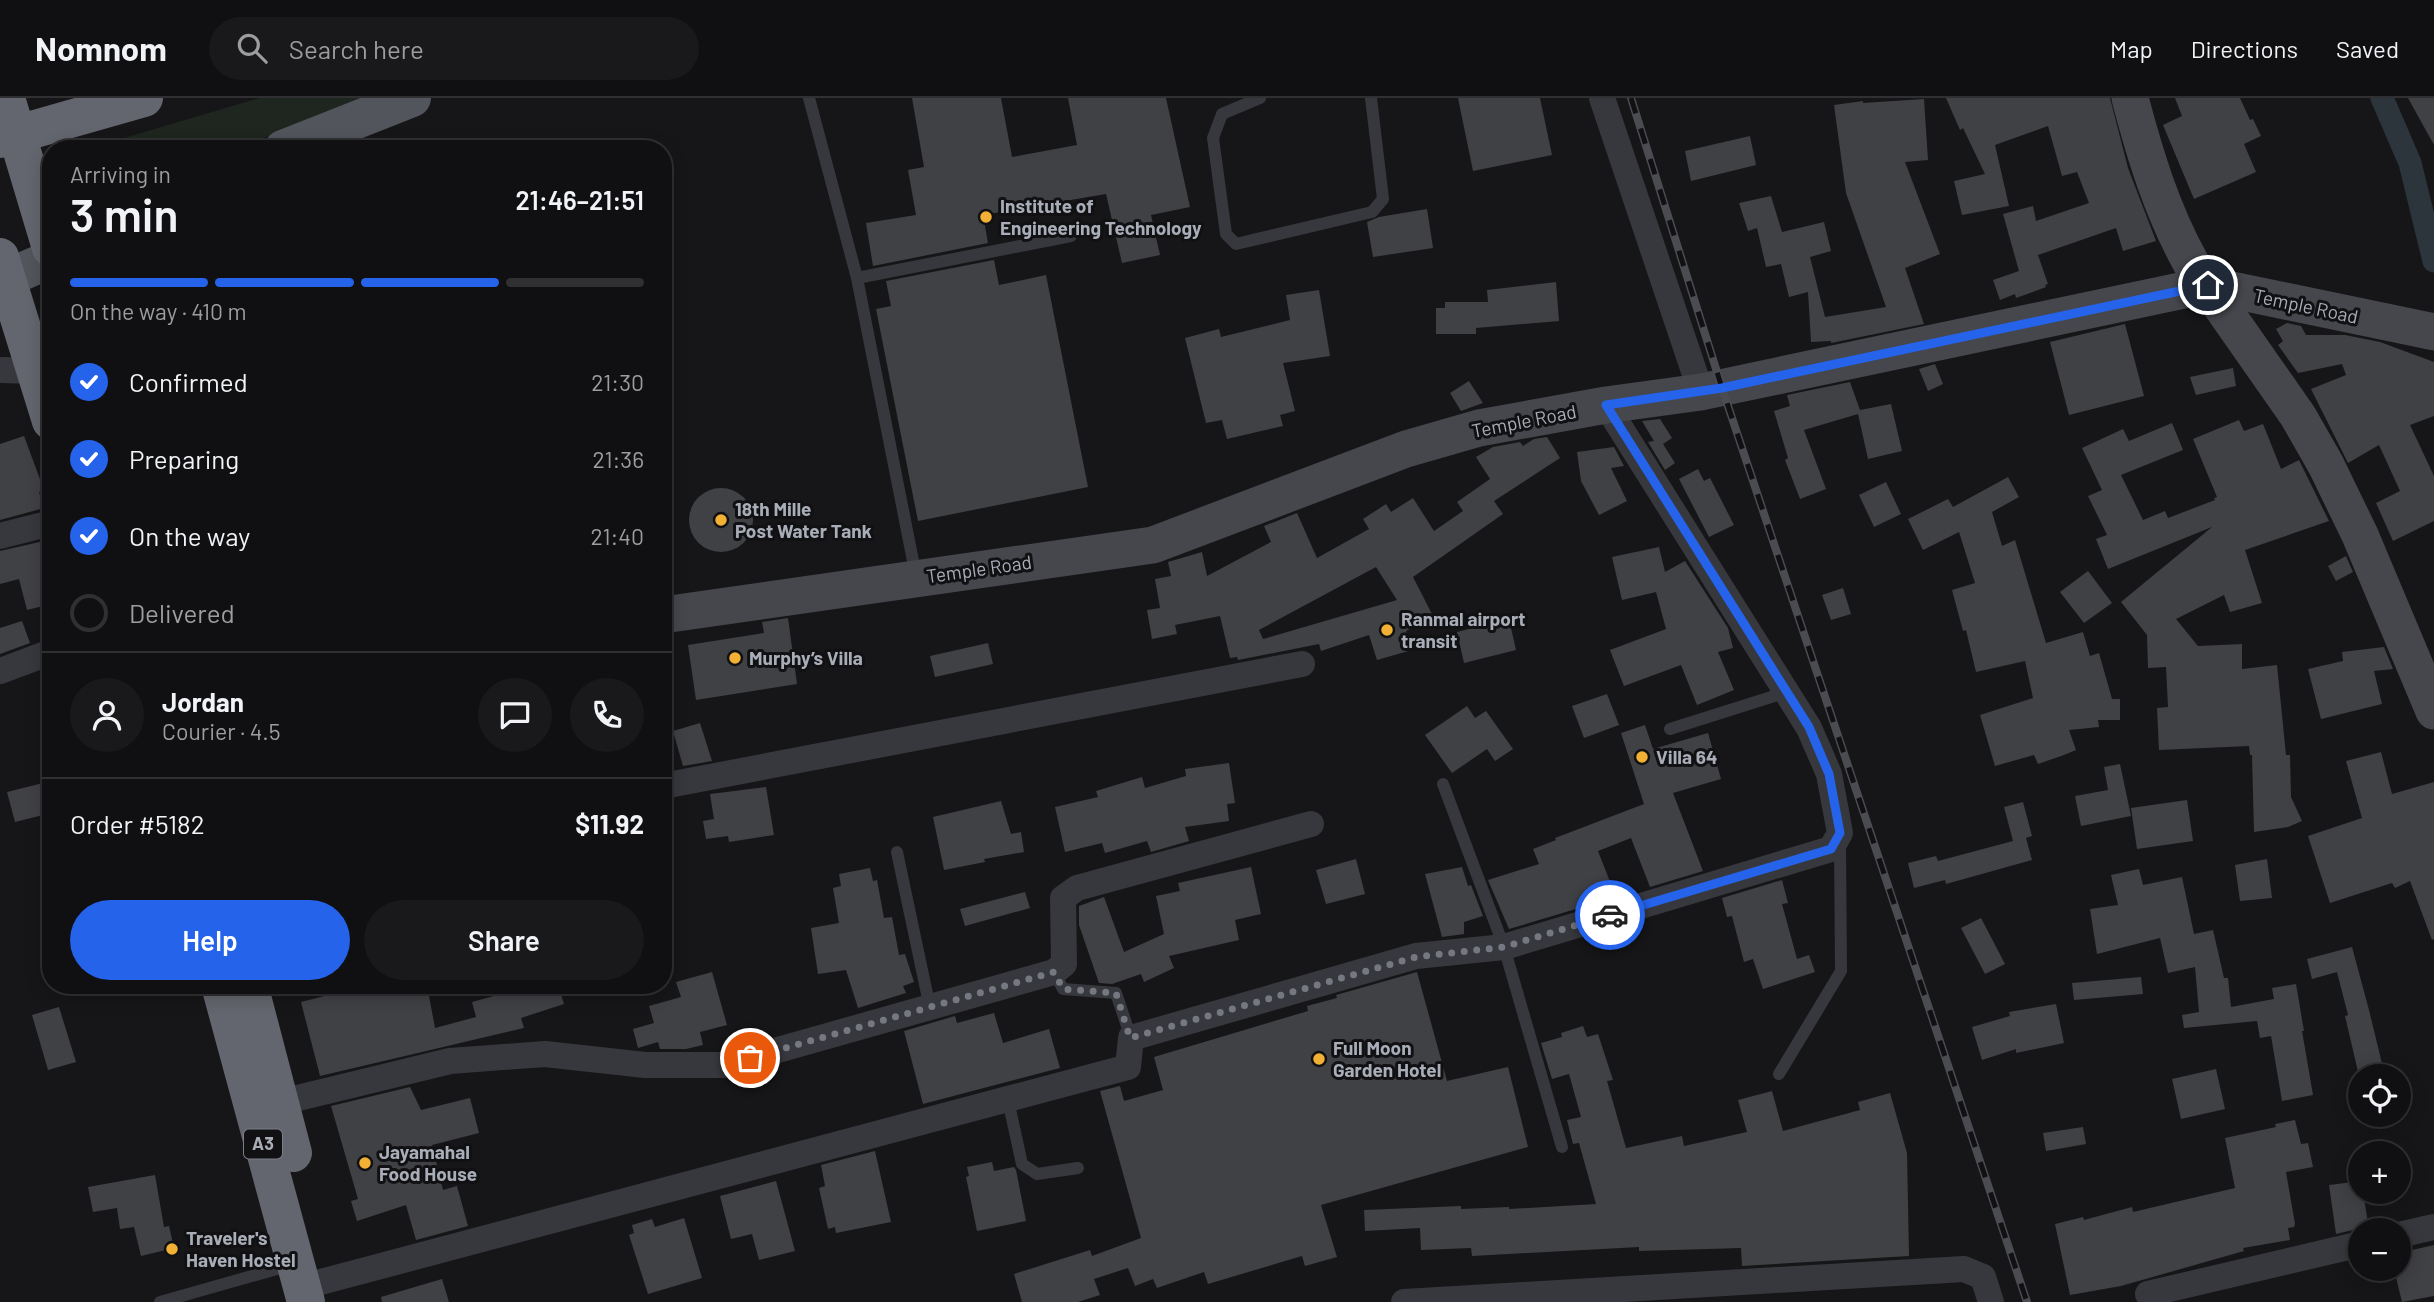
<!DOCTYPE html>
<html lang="en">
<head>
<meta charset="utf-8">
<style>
  :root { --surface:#101012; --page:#19191b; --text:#f1f3f6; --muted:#9c9d9f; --line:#303032; --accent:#2563eb }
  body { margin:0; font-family:Barlow,sans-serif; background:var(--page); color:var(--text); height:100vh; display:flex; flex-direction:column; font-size:26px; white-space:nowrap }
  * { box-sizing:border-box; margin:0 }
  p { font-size:23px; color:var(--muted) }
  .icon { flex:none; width:38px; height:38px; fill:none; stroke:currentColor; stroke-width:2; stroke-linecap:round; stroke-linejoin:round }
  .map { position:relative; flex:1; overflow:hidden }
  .drawer { position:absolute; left:42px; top:42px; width:630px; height:854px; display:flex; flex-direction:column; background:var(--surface); border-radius:28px; box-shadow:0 4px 18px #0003,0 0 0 2px var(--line) }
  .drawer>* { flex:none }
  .fabs { position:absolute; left:2348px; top:966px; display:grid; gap:14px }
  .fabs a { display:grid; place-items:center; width:63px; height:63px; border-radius:50%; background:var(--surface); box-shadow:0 4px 18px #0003,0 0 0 2px var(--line); font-size:35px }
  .pin { position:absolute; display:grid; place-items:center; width:60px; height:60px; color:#fff; margin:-30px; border:4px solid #fff; border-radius:50%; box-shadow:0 2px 7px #0007 }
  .courier { position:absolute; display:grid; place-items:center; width:70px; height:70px; margin:-35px; border:5px solid #2563eb; border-radius:50%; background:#fff; color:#222; box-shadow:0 2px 9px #0007 }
  .summary em { font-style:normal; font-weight:600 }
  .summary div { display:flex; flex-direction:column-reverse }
  .summary { display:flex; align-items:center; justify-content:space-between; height:119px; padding:0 28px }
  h1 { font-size:46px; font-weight:600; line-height:52px }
  .bar { display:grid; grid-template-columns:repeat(4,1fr); gap:10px 7px; align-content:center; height:84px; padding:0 28px }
  .bar i { height:9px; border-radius:5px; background:var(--line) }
  .bar .on { background:var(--accent) }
  .bar p { grid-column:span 4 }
  .line { display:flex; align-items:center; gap:18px; padding:0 28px; border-top:2px solid var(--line) }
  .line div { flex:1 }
  .round { display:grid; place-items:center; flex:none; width:74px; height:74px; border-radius:37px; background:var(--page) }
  ol { padding:0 28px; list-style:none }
  li { display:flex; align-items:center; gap:21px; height:77px }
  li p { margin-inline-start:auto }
  li .icon { padding:7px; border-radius:50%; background:var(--accent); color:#fff; stroke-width:4 }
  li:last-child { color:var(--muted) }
  li i { width:38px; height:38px; border:4px solid var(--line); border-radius:50% }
  .primary-button { display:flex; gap:14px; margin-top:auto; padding:14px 28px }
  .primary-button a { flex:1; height:80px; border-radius:42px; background:var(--accent); color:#fff; font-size:28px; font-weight:600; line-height:80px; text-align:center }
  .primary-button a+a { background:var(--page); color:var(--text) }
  header { display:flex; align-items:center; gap:42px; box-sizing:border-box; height:98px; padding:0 35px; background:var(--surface); border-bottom:2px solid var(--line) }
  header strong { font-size:33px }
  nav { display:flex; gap:38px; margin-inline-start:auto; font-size:24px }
  .search { width:490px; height:63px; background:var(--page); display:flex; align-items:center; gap:18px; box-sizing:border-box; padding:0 24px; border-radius:38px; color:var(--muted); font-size:26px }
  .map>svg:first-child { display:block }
</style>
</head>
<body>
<header>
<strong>Nomnom</strong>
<div class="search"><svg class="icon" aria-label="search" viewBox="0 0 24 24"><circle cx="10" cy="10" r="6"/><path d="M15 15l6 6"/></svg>Search here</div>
<nav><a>Map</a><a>Directions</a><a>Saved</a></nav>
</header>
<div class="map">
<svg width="2434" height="1204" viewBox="0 0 2434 1204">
  <rect width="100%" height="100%" fill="#161618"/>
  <path fill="#1e261f" d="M259,0H368L235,51H87Z"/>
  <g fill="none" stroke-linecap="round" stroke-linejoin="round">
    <path stroke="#2c353c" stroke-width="23" d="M2382,0L2410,65L2434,163"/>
  </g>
  <g fill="#404145" fill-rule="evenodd">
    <path d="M912,0H1001L1012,59L1077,47L1068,0H1166L1190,109L1151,117L1160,157L1122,165L1106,96L983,117L988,145L873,168L866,125L916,117L908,72L924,69Z"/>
    <path d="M1458,0H1540L1552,57L1473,73Z"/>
    <path d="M1946,0H2110L2128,70L2156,143L2123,153L2116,130L2038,157L2048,186L2045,187L2046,189L2016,200L2015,196L2000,202L1993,182L2019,173L2003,116L2033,108L2036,123L2089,105L2077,74L2062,78L2048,28L1995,47L2009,108L1962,117L1954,83L1985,76L1963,30L1960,32Z"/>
    <path d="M2175,0H2240L2250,22L2253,21L2261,38L2244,46L2256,74L2194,101L2163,27L2182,18Z"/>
    <path d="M2408,0H2434V47Z"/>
    <path d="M1924,1L1928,62L1905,64L1940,156L1905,170L1924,226L1831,245V243L1811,244L1808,194L1789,199L1781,166L1766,169L1757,130L1748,133L1739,105L1771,98L1782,134L1824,124L1831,153L1810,159L1825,219L1886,209L1846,95L1834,7L1863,3V5Z"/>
    <path d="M1750,38L1756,67L1691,83L1685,53Z"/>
    <path d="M1427,111L1433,150L1373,159L1367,124L1379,119Z"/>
    <path d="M994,162L999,187L1046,177L1088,389L918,423L876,211L891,208L886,183Z"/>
    <path d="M1556,184L1559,223L1476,230V236H1436V210H1445V204H1488L1487,192Z"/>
    <path d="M1319,192L1330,258L1283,265L1295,313L1280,317L1283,328L1227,341L1222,322L1206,325L1185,240L1219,231L1221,239L1290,222L1286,197Z"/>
    <path d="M2287,225L2301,228L2306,237H2345L2380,244L2434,264V318L2410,327L2434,378V423L2393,443L2376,405L2400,393L2379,347L2348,365L2311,291L2346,277L2342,266L2298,275L2278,247L2283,243L2276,231Z"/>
    <path d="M2125,226L2144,298L2069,317L2050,244Z"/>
    <path d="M1935,266L1943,286L1928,293L1919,271Z"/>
    <path d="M2233,270L2236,288L2196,297L2190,279Z"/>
    <path d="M1469,283L1483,305L1461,313L1450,295Z"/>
    <path d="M1850,284L1860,312L1891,306L1902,353L1868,361L1858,316L1804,332L1826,391L1800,401L1785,362L1788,360L1774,313L1790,308L1787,297Z"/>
    <path d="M1660,321L1672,340L1663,346L1675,365L1665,372L1648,344L1654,343L1642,323Z"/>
    <path d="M2239,322L2244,333L2263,326L2281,371L2299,362L2329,423L2245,452L2262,505L2230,514L2224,497L2176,521L2198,548L2242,546V571L2277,567L2286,657H2290L2291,699L2302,723L2288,729L2254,734L2252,657H2250L2249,648L2159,652L2157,610L2168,609L2166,569L2148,570L2147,537L2121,504L2212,429L2108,471L2096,441L2107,437L2088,398L2102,392L2082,350L2123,331L2129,343L2172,325L2183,352L2121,377L2143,422L2165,413L2168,420L2215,402L2214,400L2217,399L2193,341Z"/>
    <path d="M24,338L44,392L39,394L44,410L0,422V346Z"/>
    <path d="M1547,339L1560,360L1494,403L1503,416L1413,479L1433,518L1406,533L1412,552L1377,562L1369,537L1321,553L1319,546L1238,562L1237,559L1230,560L1220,518L1175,527L1177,536L1152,541L1147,512L1160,510L1155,481L1171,478L1168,464L1202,454L1207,478L1271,444L1264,428L1297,415L1317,460L1369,431L1363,421L1386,406L1391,414L1413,400L1434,433L1463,413L1457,404L1490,381L1476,359L1493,349L1520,344L1523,348L1534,341ZM1376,469L1397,502L1263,541L1259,532Z"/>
    <path d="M1614,349L1624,368L1611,370L1627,403L1599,417L1581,383L1577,354Z"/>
    <path d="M1698,371L1704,383L1710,380L1734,427L1709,439L1679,381Z"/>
    <path d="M2008,379L2019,399L1992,414L2002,448L2015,442L2046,545L2083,534L2090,558L2099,555L2112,601H2120V622H2098L2099,629L2069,632L2076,652L2064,657L2038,666L2034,657L1995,668L1980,617L2033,600L2025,563L1976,574L1966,532L1963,533L1952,492L1975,485L1959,434L1923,452L1908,421L1948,401L1953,409Z"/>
    <path d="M1886,384L1901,416L1874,429L1859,397Z"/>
    <circle cx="721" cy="422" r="32"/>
    <path d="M44,443L51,468V506L27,512L19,481L0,486V453Z"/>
    <path d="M1659,449L1665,474L1685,463L1728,530L1733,550L1718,554L1734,592L1697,607L1681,567L1624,588L1610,552L1666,531L1656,494L1622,502L1612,459Z"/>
    <path d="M2346,458L2353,474L2336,483L2328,468Z"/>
    <path d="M2088,473L2112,505L2084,525L2060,494Z"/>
    <path d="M1843,490L1851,516L1831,522L1822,497Z"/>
    <path d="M788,520L797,586L696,602L688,547L764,535L762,524Z"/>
    <path d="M1509,521L1516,552L1464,565L1457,534Z"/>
    <path d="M22,523L30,545L0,556V530Z"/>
    <path d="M988,545L993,566L935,579L930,558Z"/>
    <path d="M2384,549L2393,571L2374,573L2382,606L2321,621L2308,571L2343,563L2342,554Z"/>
    <path d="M1607,596L1619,627L1584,640L1572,608Z"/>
    <path d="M1467,608L1475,620L1486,613L1513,651L1495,663L1487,651L1452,675L1425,637Z"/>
    <path d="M700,625L712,663L683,668L673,633Z"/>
    <path d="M1645,627L1653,651L1708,635L1721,681L1673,695L1703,773L1650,789L1631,740L1598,753L1616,799L1509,831L1488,782L1539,766L1533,751L1556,742L1555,740L1644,706L1621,635Z"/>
    <path d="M2381,654L2392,696L2434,684V841L2432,842L2410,783L2395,790L2392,785L2330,805L2308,738L2362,720L2346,663Z"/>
    <path d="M1229,665L1235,705L1227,706L1229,723L1185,729L1189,743L1151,754L1147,743L1105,755L1102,745L1065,754L1055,709L1098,699L1096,693L1142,679L1145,690L1186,678L1185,671Z"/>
    <path d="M2120,666L2131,718L2081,728L2075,698L2108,692L2104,669Z"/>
    <path d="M51,683V715L15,724L7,694Z"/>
    <path d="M766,689L774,737L729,744L728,738L706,741L703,723L714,721L710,696Z"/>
    <path d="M2187,702L2193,743L2137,751L2131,710Z"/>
    <path d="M1001,703L1011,736L1021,734L1024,754L984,761L985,764L944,772L933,719Z"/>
    <path d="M2023,704L2032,738L2026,740L2032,762L1946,786L1945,782L1914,790L1908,765L1936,758L1938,763L2013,743L2004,709Z"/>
    <path d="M1356,761L1365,796L1326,806L1316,772Z"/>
    <path d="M2267,761L2272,800L2240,803L2235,767Z"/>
    <path d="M1251,769L1261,816L1235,822L1239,842L1169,858L1174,870L1144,884L1141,876L1112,886L1099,885L1079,827V808L1104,799L1124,854L1164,836L1156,798L1180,793L1178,785Z"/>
    <path d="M1462,769L1468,788L1471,787L1483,818L1464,824V836L1442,839L1425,776Z"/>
    <path d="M870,770L873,783L877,782L884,820L892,819L899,857L905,856L914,884L903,888L906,895L858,910L846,872L818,876L811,830L839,825L833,790L841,788L839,776Z"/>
    <path d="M2139,771L2143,787L2182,779L2194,836L2213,832L2224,880H2228L2231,909L2274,901L2272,890L2296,886L2304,933H2302L2313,997L2282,1003L2271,938L2260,940L2257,923L2184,930L2182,917L2199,914L2195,869L2168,875L2160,840L2097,856L2090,811L2118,807L2111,777Z"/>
    <path d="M1782,782L1788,805L1782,806L1797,861L1809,857L1815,874L1763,891L1753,861L1744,864L1732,818L1727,819L1722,800Z"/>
    <path d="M1025,794L1030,810L965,828L960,811Z"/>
    <path d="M1981,820L2005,866L1985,876L1961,830Z"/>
    <path d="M2352,849L2369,912L2385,978H2359L2345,918L2348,917L2337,874L2312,881L2307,861Z"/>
    <path d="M712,874L727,927L700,934L703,947L686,951H660L658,944L638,950L633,931L654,925L649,908L681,899L676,884Z"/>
    <path d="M1417,874L1447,983L1508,969L1528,1049L1321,1107L1337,1159L1305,1168L1302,1158L1208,1186L1204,1174L1157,1190L1153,1181L1135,1188L1128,1170L1094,1181L1100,1197L1078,1204H1022L1014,1176L1090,1152L1092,1158L1141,1140L1100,993L1120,988L1124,1003L1163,992L1154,959L1308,913L1307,908L1337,900L1336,897Z"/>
    <path d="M2141,879L2143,896L2074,902L2072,885Z"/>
    <path d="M392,887H427L435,930L476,919L472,904L533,887H558L564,906L521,920L524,930L320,978L301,904L340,894L341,896Z"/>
    <path d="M2056,906L2064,945L2016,955V951L1982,962L1972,929L2010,918L2009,914Z"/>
    <path d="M59,909L76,964L48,972L32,917Z"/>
    <path d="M994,915L1003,945L1049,931L1060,970L923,1006L904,933L955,918L957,925Z"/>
    <path d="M1583,928L1587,939L1598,936L1613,982L1607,983L1626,1050L1682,1038L1684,1048L1747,1034L1738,1002L1772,993L1783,1033L1860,1012L1858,1004L1890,995L1907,1055L1909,1158L1742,1168L1741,1150L1639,1153V1149L1472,1158L1471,1150L1421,1152L1420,1130L1365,1133L1364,1112L1461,1108V1111L1509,1109V1111L1596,1106L1579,1045L1573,1046L1567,1022L1581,1019L1569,976L1552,981L1541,945L1562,939L1561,935Z"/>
    <path d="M2216,971L2225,1011L2181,1021L2172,981Z"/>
    <path d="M410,989L421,1012L470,1000L479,1035L432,1047L443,1092L457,1088L468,1128L416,1142L406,1107L357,1123L351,1103L358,1101L331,1008Z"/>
    <path d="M2295,1022L2301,1046L2308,1045L2313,1069L2286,1074L2295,1126L2294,1129L2288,1130L2290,1142L2243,1150L2244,1153L2121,1188L2070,1197L2055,1126L2083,1119L2084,1122L2132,1109L2133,1114L2235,1090L2225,1040L2276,1029L2275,1026Z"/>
    <path d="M2083,1029L2086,1046L2046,1053L2043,1035Z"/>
    <path d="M875,1053L891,1124L836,1135L835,1129L828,1131L819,1090L825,1088L821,1067Z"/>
    <path d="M992,1064L994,1073L1014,1069L1016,1072L1026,1123L977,1133L966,1079L969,1078L967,1069Z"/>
    <path d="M155,1077L164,1129L169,1128L174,1150L141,1158L134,1129L120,1131L117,1110L93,1114L88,1089Z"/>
    <path d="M776,1083L795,1153L759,1162L752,1136L731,1141L720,1098Z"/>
    <path d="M2361,1083V1094H2363L2369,1131H2357L2336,1136L2329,1087Z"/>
    <path d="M684,1120L702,1180L648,1196L629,1137L634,1135L632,1127L652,1121L655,1129Z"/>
    <path d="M2434,1147V1198L2402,1204L2394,1171H2399V1155Z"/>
    <path d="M442,1181L449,1204H382L381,1199Z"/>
  </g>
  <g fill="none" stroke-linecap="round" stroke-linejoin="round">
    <g stroke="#37383d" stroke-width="12">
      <path d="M809,0L857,180L916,478"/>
      <path d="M1260,0L1222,16L1213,40L1226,136L1236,146L1372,114L1383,101L1371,0"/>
      <path d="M857,180L1071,138"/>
      <path d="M1670,631L1787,594"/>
      <path d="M1443,686L1504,849L1562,1049"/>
      <path d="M897,754L930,910"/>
      <path d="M1054,874L1063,891L1116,895L1131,940"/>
      <path d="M1779,976L1841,873L1840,745"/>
      <path d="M1008,1002L1022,1066L1037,1076L1078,1070"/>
      <path d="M160,1204L291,1167"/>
    </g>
    <g stroke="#37383d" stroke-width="26">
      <path d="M1602,0L1701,294"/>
      <path d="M0,272L35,273"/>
      <path d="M0,438L51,425"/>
      <path d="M0,573L51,554"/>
      <path d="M663,688L1302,566"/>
      <path d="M265,1008L450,963L545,956L645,967H725L1054,874L1064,866L1063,800L1077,790L1311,726"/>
      <path d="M2399,1137L2434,1129"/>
      <path d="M302,1189L1128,969L1131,940L1416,858L1504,849L1831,751L1840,735L1829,676L1809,630L1606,307"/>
      <path d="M2148,1196L2361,1146"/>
      <path d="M1404,1204L1964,1171L1983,1179L1991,1204"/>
    </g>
    <g stroke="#45474d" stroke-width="37">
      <path d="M2130,0C2145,57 2162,113 2191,165L2298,318L2326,367L2360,437L2434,613"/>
      <path d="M663,517L1153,447L1406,351L1479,330L1606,307L1701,294L2208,187L2434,234"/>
    </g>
    <g stroke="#53555c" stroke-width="38">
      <path d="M283,51L412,0"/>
      <path d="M7,180L51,161"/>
    </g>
    <g stroke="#63666e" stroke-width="38">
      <path d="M6,0L51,150"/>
      <path d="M0,41L144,0"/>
      <path d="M0,159L51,323"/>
      <path d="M220,887L306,1204"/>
      <path d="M249,887L293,1055"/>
    </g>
    <g stroke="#4a4c52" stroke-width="8">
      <path id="rail" d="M1631,0L1722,290L2027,1204"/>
    </g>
    <use href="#rail" stroke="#111113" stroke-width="5" stroke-dasharray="16" stroke-linecap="butt"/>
  </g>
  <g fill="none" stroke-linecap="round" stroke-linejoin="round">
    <path stroke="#757880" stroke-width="7" stroke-dasharray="0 12.6" d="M750,960L1054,874L1063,891L1116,895L1130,940L1416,859L1504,849L1610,817"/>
    <path stroke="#2563eb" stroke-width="9" d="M1610,817L1831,751L1840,735L1829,676L1809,629L1606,307L1722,290L2208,187"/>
  </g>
  <g fill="#f2b134" stroke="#111113" stroke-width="2.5">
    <circle cx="986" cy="119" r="7"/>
    <circle cx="721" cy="422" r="7"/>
    <circle cx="1387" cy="532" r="7"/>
    <circle cx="735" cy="560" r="7"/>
    <circle cx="1642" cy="659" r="7"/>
    <circle cx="1319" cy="961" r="7"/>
    <circle cx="365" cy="1065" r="7"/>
    <circle cx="172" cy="1151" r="7"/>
  </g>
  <g text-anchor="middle" stroke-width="6" stroke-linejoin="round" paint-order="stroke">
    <rect fill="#111113" stroke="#7b7e86" stroke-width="2" x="244" y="1031.5" width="38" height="29" rx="5"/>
    <g font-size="18" font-weight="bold" fill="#a8adb8">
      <text x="263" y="1052">A3</text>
    </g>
    <g font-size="19" font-weight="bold" fill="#a8adb8" stroke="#111113" text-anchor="start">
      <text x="1000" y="115">Institute of<tspan x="1000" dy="22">Engineering Technology</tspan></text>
      <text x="735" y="418">18th Mille<tspan x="735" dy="22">Post Water Tank</tspan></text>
      <text x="1401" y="528">Ranmal airport<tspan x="1401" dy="22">transit</tspan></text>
      <text x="749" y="567">Murphy’s Villa</text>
      <text x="1656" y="666">Villa 64</text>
      <text x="1333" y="957">Full Moon<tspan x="1333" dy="22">Garden Hotel</tspan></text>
      <text x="379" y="1061">Jayamahal<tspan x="379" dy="22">Food House</tspan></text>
      <text x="186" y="1147">Traveler's<tspan x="186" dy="22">Haven Hostel</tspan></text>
    </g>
    <g font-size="19" fill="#a8adb8" stroke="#111113">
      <text transform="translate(2306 208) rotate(12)" y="7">Temple Road</text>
      <text transform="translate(1524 323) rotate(-11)" y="7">Temple Road</text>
      <text transform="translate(979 471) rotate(-8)" y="7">Temple Road</text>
    </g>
  </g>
</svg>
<div class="fabs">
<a><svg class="icon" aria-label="locate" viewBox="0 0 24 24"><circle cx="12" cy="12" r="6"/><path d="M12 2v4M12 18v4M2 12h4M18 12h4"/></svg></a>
<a>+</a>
<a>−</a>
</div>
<div class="pin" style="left:750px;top:960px;background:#ea580c"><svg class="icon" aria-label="bag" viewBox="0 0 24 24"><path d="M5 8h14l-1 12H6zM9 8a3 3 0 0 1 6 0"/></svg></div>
<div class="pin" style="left:2208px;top:187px;background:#1f2937"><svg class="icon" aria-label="home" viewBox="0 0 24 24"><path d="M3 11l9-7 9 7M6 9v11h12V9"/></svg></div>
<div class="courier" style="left:1610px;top:817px"><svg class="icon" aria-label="car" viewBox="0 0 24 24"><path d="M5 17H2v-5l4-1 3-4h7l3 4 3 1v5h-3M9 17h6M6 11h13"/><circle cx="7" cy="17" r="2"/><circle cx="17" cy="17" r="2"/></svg></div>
<section class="drawer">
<div class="summary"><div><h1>3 min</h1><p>Arriving in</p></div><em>21:46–21:51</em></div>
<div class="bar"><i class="on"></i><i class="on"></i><i class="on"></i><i></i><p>On the way · 410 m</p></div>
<ol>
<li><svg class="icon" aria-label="check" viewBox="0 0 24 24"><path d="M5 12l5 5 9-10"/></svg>Confirmed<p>21:30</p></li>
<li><svg class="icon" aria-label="check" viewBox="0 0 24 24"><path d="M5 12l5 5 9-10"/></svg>Preparing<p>21:36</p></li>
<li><svg class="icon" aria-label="check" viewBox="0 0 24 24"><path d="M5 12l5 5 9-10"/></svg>On the way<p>21:40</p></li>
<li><i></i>Delivered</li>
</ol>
<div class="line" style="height:126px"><a class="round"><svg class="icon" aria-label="person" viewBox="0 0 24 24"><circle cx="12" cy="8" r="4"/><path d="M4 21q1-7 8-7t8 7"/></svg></a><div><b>Jordan</b><p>Courier · 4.5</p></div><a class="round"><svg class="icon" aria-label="chat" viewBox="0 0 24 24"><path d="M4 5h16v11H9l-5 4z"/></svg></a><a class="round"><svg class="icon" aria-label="phone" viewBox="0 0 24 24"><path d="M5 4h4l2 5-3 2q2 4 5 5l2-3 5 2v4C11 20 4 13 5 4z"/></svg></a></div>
<div class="line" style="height:91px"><div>Order #5182</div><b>$11.92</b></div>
<div class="primary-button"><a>Help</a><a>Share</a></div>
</section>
</div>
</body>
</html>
